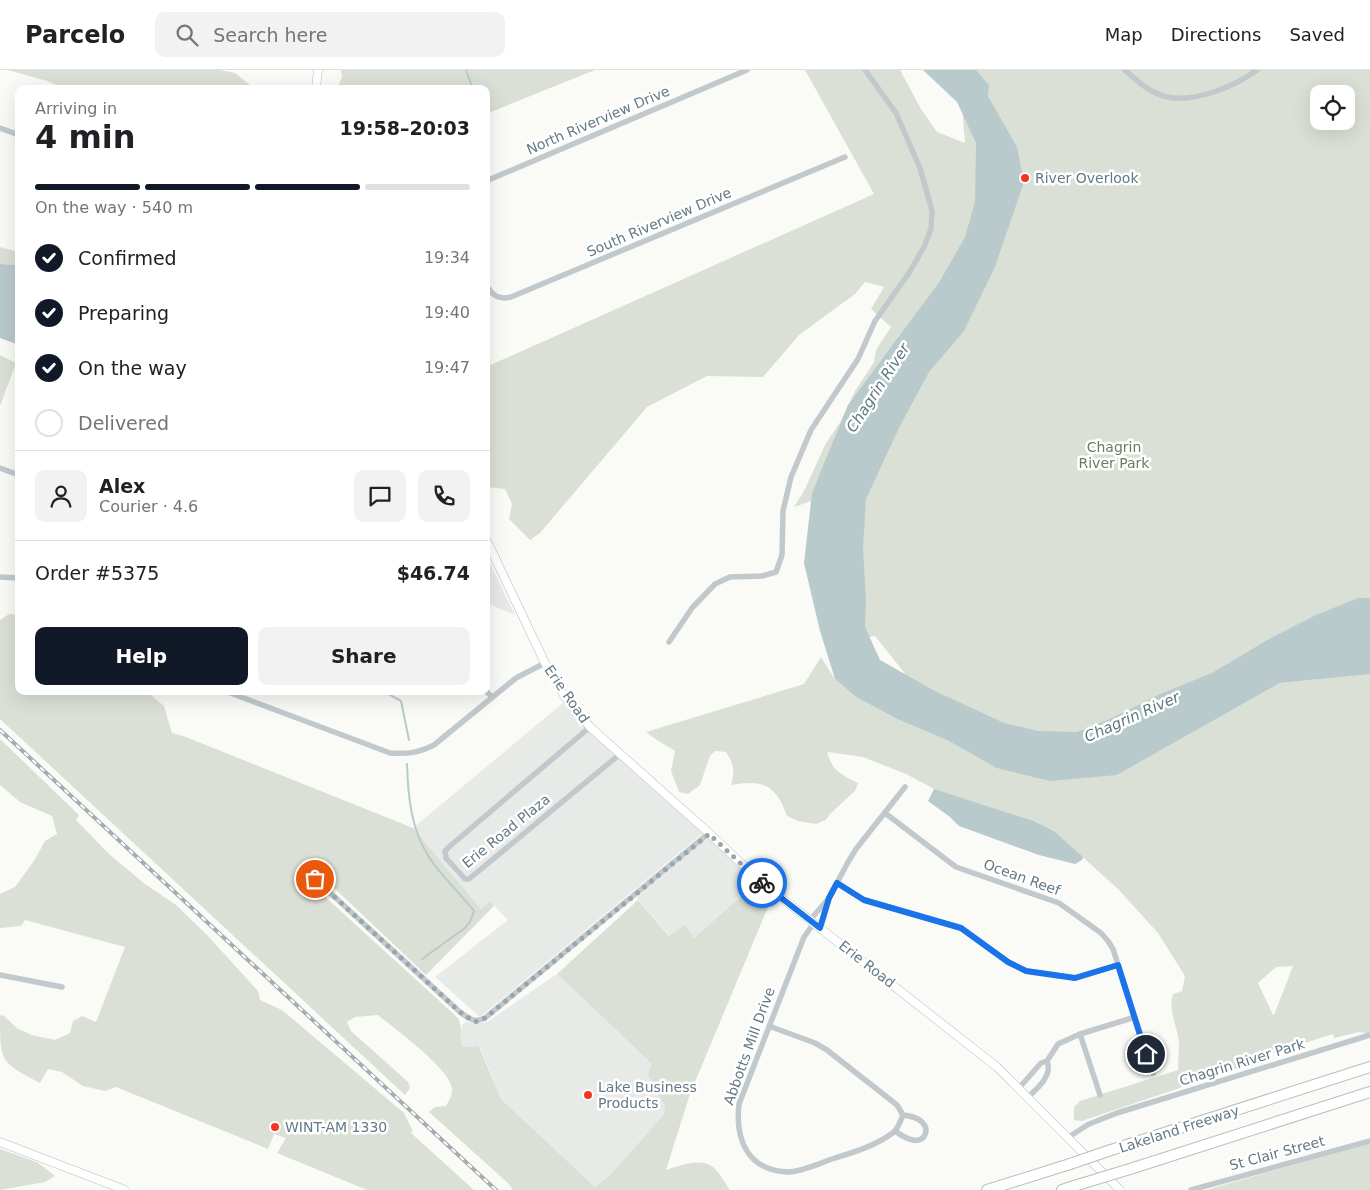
<!DOCTYPE html>
<html lang="en">
<head>
<meta charset="utf-8">
<style>
  :root { --surface:#fff; --page:#f2f2f2; --text:#202124; --muted:#757577; --line:#e0e0e0; --accent:#111827 }
  body { margin:0; font-family:"DejaVu Sans",sans-serif; background:var(--page); color:var(--text); height:100vh; display:flex; flex-direction:column; font-size:19px; white-space:nowrap }
  * { box-sizing:border-box; margin:0 }
  p { font-size:16px; color:var(--muted) }
  .icon { flex:none; width:28px; height:28px; fill:none; stroke:currentColor; stroke-width:2; stroke-linecap:round; stroke-linejoin:round }
  .map { position:relative; flex:1; overflow:hidden }
  .drawer { position:absolute; left:15px; top:15px; width:475px; height:610px; display:flex; flex-direction:column; background:var(--surface); border-radius:10px; box-shadow:0 5px 20px #0002 }
  .drawer>* { flex:none }
  .buttons { position:absolute; left:1310px; top:15px; display:grid; gap:10px }
  .buttons a { display:grid; place-items:center; width:45px; height:45px; border-radius:10px; background:var(--surface); box-shadow:0 5px 20px #0002; font-size:25px }
  .pin { position:absolute; display:grid; place-items:center; width:42px; height:42px; color:#fff; margin:-21px; border:2px solid #fff; border-radius:50%; box-shadow:0 1px 5px #0007 }
  .courier { position:absolute; display:grid; place-items:center; width:50px; height:50px; margin:-25px; border:4px solid #1a73e8; border-radius:50%; background:#fff; color:#222; box-shadow:0 1px 6px #0007 }
  .headline em { font-style:normal; font-weight:800 }
  .headline div { display:flex; flex-direction:column-reverse }
  .headline { display:flex; align-items:center; justify-content:space-between; height:85px; padding:0 20px }
  h1 { font-size:32px; font-weight:800; line-height:38px }
  .bar { display:grid; grid-template-columns:repeat(4,1fr); gap:8px 5px; align-content:center; height:60px; padding:0 20px }
  .bar i { height:6px; border-radius:4px; background:var(--line) }
  .bar .selected { background:var(--accent) }
  .bar p { grid-column:span 4 }
  .line { display:flex; align-items:center; gap:12px; padding:0 20px; border-top:1px solid var(--line) }
  .line div { flex:1 }
  .round { display:grid; place-items:center; flex:none; width:52px; height:52px; border-radius:10px; background:var(--page) }
  ol { padding:0 20px; list-style:none }
  li { display:flex; align-items:center; gap:15px; height:55px }
  li p { margin-inline-start:auto }
  li .icon { padding:5px; border-radius:50%; background:var(--accent); color:#fff; stroke-width:4 }
  li:last-child { color:var(--muted) }
  li i { width:28px; height:28px; border:2px solid var(--line); border-radius:50% }
  .button { display:flex; gap:10px; margin-top:auto; padding:10px 20px }
  .button a { flex:1; height:58px; border-radius:10px; background:var(--accent); color:#fff; font-size:20px; font-weight:800; line-height:58px; text-align:center }
  .button a+a { background:var(--page); color:var(--text) }
  header { display:flex; align-items:center; gap:30px; box-sizing:border-box; height:70px; padding:0 25px; background:var(--surface); border-bottom:1px solid var(--line) }
  header strong { font-size:24px }
  nav { display:flex; gap:28px; margin-inline-start:auto; font-size:18px }
  .search { width:350px; height:45px; background:var(--page); display:flex; align-items:center; gap:12px; box-sizing:border-box; padding:0 18px; border-radius:10px; color:var(--muted); font-size:19px }
  .map>svg:first-child { display:block }
</style>
</head>
<body>
<header>
<strong>Parcelo</strong>
<div class="search"><svg class="icon" aria-label="search" viewBox="0 0 24 24"><circle cx="10" cy="10" r="6"/><path d="M15 15l6 6"/></svg>Search here</div>
<nav><a>Map</a><a>Directions</a><a>Saved</a></nav>
</header>
<div class="map">
<svg width="1370" height="1120" viewBox="0 0 1370 1120">
  <rect width="100%" height="100%" fill="#fafaf7"/>
  <g fill="#e8eae8">
    <path d="M486,485L515,545L486,533Z"/>
    <path d="M563,633L635,703L703,763L480,947L435,907L508,850L490,831L481,839L413,758Z"/>
    <path d="M708,766L754,812L748,820L694,868L670,866L636,827Z"/>
    <path d="M557,904L652,994L660,1023L665,1036L664,1044L613,1102L595,1117L501,1029L480,976L462,978L459,969L462,956L465,952L481,953L487,952Z"/>
  </g>
  <g fill="#dbe0d6" fill-rule="evenodd">
    <path d="M8,0H220L235,3L255,19H65L47,11Z"/>
    <path d="M341,0H595L486,44V19H337L342,7Z"/>
    <path d="M805,0H900L921,39L937,62L965,73L959,0L987,14L976,0H1370V964L1359,962L1334,968L1333,964L1257,988L1239,998L1082,1051L1074,1050V1037L1080,1031L1178,1000C1178,991 1179,981 1179,972C1177,956 1168,940 1173,924L1182,921L1185,906L1158,863L1119,820L1054,761L1034,751L938,721L906,704L863,687L827,682C832,701 842,705 858,713L855,721L830,744L826,750L816,754L798,751L787,746C776,715 763,709 731,715C735,702 734,694 726,682L715,681L710,686L700,715L688,724L679,722L671,701L675,681C665,674 655,670 646,662L804,614L821,587L835,609L856,627L897,649L949,671L1117,705L1280,613L1319,609L1308,580L1120,697L934,640L875,566L840,573L829,425L794,437L804,421L826,373L841,351L855,321L874,292L876,280L891,257L871,239L884,217L865,212L855,224L799,265L763,307L707,306L647,337L540,463L530,470L509,449L512,434L505,419L486,417V297L874,124ZM1319,24H1346V51H1319ZM1293,896L1274,945H1273L1258,913L1276,897Z"/>
    <path d="M0,177L19,182V195L0,194Z"/>
    <path d="M0,285L16,293L0,336Z"/>
    <path d="M9,544L19,545V621H146L164,636L172,663L186,667L413,758L481,839L490,831L494,836L426,905L330,814L328,804L324,798L315,797L306,801C300,808 301,816 306,822L322,824L458,948C464,961 458,964 462,977L479,976L501,1029L595,1117L613,1102L664,1044L665,1036L648,1005L652,994L557,904L638,830L669,866L685,855L694,868L748,820L768,837L690,1024L666,1100C678,1096 701,1087 713,1097C720,1103 725,1113 730,1120H513L508,1113L429,1042L435,1037L446,1036C449,1030 453,1025 452,1018C450,999 394,958 378,945L355,947L347,952L351,961L408,1012L410,1018L405,1025L0,649V550Z"/>
    <path d="M0,669L79,745L76,750L109,784L145,814L176,835L207,865L258,921L260,930L282,940L404,1043L413,1061L411,1063L474,1120H367L277,1083L286,1068L274,1064L268,1079L116,1017L105,1021L83,1016L62,1002L48,999L40,1013C0,992 0,992 0,945L4,946L18,959L32,965L55,970L70,963L73,951L82,946L96,952L125,877L25,850L21,856L0,858V824L15,817L34,791L45,771L57,764L52,746L20,732L0,715Z"/>
    <path d="M1370,1073V1120H1206Z"/>
    <path d="M0,1079L37,1092L55,1106L45,1112L0,1120Z"/>
  </g>
  <g fill="#b9cacc">
    <path d="M923,0H976L989,15L988,26L1017,77L1024,112L995,197L964,261L929,302L900,356L866,429L863,478L866,531L865,557L880,590L935,621L1004,653L1038,661L1077,662L1110,649L1158,625L1212,603L1269,569L1316,545L1358,528H1370V604L1280,613L1117,705L1050,711L997,698L949,671L897,649L856,627L835,609L820,561L804,493L812,423L848,335L940,211L965,167L975,132L976,73L957,32Z"/>
    <path d="M0,194L19,195V275L0,268Z"/>
    <path d="M934,719L1034,751L1054,761L1083,787L1082,790L1075,794L1039,785L959,756L950,747L928,731Z"/>
  </g>
  <g fill="none" stroke-linecap="round" stroke-linejoin="round">
    <g stroke="#b9cacc" stroke-width="2">
      <path d="M466,0L473,19"/>
      <path d="M383,621L401,631L409,670"/>
      <path d="M407,694C408,727 411,759 429,787C441,806 460,823 474,841L470,852L465,858L422,889"/>
    </g>
    <g stroke="#b5bdc1" stroke-width="9">
      <g id="secondary">
        <path d="M316,19L318,0"/>
        <path d="M486,469L545,593L565,627L590,657L709,763L760,811L997,997L1120,1120"/>
        <path d="M0,1072L125,1120"/>
      </g>
    </g>
    <g stroke="#b8bdc0" stroke-width="12">
      <g id="highway">
        <path d="M1111,1080L1370,997"/>
        <path d="M1130,1099L1370,1022"/>
        <path d="M987,1120L1070,1094"/>
        <path d="M1062,1120L1074,1116"/>
      </g>
    </g>
    <g stroke="#c2c9cc" stroke-width="5.5">
      <path d="M1125,0C1137,11 1150,23 1167,27C1195,33 1235,16 1257,0"/>
      <path d="M0,58L19,65"/>
      <path d="M486,111L747,0"/>
      <path d="M486,214C492,226 499,230 511,227L845,87"/>
      <path d="M0,398L19,405"/>
      <path d="M0,507L19,508"/>
      <path d="M669,572L692,538L715,514L730,507L762,506L776,502L782,485L783,441L791,407L811,360L858,289L875,251L909,203L924,177L931,159L932,141L920,98L896,43L865,0"/>
      <path d="M225,621L390,683C409,684 418,683 434,675L516,608L545,593"/>
      <path d="M486,621L492,627"/>
      <path d="M590,657L450,776L445,781L446,788L465,809H469L620,684"/>
      <path d="M885,743L956,797L1059,833L1101,863L1108,871L1113,879L1153,1003"/>
      <path d="M315,809L460,942C469,949 475,953 485,948L709,763"/>
      <path d="M837,813L864,830L961,858L1008,892L1026,901L1075,908L1118,895"/>
      <path d="M810,850L829,828"/>
      <path d="M814,853L804,867L739,1034C735,1069 747,1100 787,1102C802,1102 820,1093 835,1088C855,1082 877,1075 894,1062C898,1058 901,1050 903,1045"/>
      <path d="M820,858L829,828L848,792L856,779L905,717"/>
      <path d="M0,905L62,917"/>
      <path d="M769,956L815,973L827,980L897,1035L903,1045C910,1046 917,1047 922,1052C930,1060 925,1072 913,1070C906,1069 901,1065 895,1061"/>
      <path d="M1080,964L1100,1025"/>
      <path d="M1019,1018L1041,993L1047,991L1058,974L1080,964L1135,947"/>
      <path d="M1028,1027C1038,1018 1053,1005 1047,991"/>
      <path d="M1067,1068L1089,1054L1117,1043L1370,965"/>
      <path d="M1191,1120L1370,1071"/>
    </g>
    <use href="#secondary" stroke="#fff" stroke-width="8"/>
    <use href="#highway" stroke="#fff" stroke-width="10"/>
    <g stroke="#a3adb2" stroke-width="4">
      <path id="rail" d="M0,660L496,1120"/>
    </g>
    <use href="#rail" stroke="#fff" stroke-width="2" stroke-dasharray="5.5" stroke-linecap="butt"/>
    <g stroke="#b8bdc0" stroke-width="12" stroke-linecap="butt">
      <g id="highway-bridge">
        <path d="M1070,1094L1111,1080"/>
        <path d="M1074,1116L1130,1099"/>
      </g>
    </g>
    <use href="#highway-bridge" stroke="#fff" stroke-width="10"/>
  </g>
  <g fill="none" stroke-linecap="round" stroke-linejoin="round">
    <path stroke="#97a7ad" stroke-width="5" stroke-dasharray="0 9" d="M315,809L460,942L475,952L485,948L709,764L762,813"/>
    <path stroke="#1a73e8" stroke-width="6" d="M762,813L820,858L829,828L837,813L864,830L961,858L1008,892L1026,901L1075,908L1118,895L1146,984"/>
  </g>
  <g fill="#f2361f" stroke="#fff" stroke-width="2">
    <circle cx="1025" cy="108" r="5"/>
    <circle cx="588" cy="1025" r="5"/>
    <circle cx="275" cy="1057" r="5"/>
  </g>
  <g text-anchor="middle" stroke-width="5" stroke-linejoin="round" paint-order="stroke">
    <g font-size="14" fill="#627a85" stroke="#fff">
      <text transform="translate(598 50) rotate(-23)" y="5">North Riverview Drive</text>
      <text transform="translate(659 152) rotate(-23)" y="5">South Riverview Drive</text>
      <text transform="translate(567 624) rotate(55)" y="5">Erie Road</text>
      <text transform="translate(506 761) rotate(-39)" y="5">Erie Road Plaza</text>
      <text transform="translate(1022 807) rotate(20)" y="5">Ocean Reef</text>
      <text transform="translate(867 894) rotate(38)" y="5">Erie Road</text>
      <text transform="translate(749 976) rotate(-70)" y="5">Abbotts Mill Drive</text>
      <text transform="translate(1242 992) rotate(-17)" y="5">Chagrin River Park</text>
      <text transform="translate(1179 1059) rotate(-18)" y="5">Lakeland Freeway</text>
      <text transform="translate(1277 1083) rotate(-15)" y="5">St Clair Street</text>
    </g>
    <g font-size="14" fill="#627a85" stroke="#fff" text-anchor="start">
      <text x="1035" y="113">River Overlook</text>
      <text x="598" y="1022">Lake Business<tspan x="598" dy="16">Products</tspan></text>
      <text x="285" y="1062">WINT-AM 1330</text>
    </g>
    <g font-size="14" fill="#6a7b62" stroke="#fff">
      <text x="1114" y="382">Chagrin<tspan x="1114" dy="16">River Park</tspan></text>
    </g>
    <g font-size="15" font-style="italic" fill="#5e797e" stroke="#fff">
      <text transform="translate(878 318) rotate(-57)" y="5">Chagrin River</text>
      <text transform="translate(1132 647) rotate(-24)" y="5">Chagrin River</text>
    </g>
  </g>
</svg>
<div class="buttons">
<a><svg class="icon" aria-label="locate" viewBox="0 0 24 24"><circle cx="12" cy="12" r="6"/><path d="M12 2v4M12 18v4M2 12h4M18 12h4"/></svg></a>
</div>
<div class="pin" style="left:315px;top:809px;background:#ea580c"><svg class="icon" aria-label="bag" viewBox="0 0 24 24"><path d="M5 8h14l-1 12H6zM9 8a3 3 0 0 1 6 0"/></svg></div>
<div class="pin" style="left:1146px;top:984px;background:#1f2937"><svg class="icon" aria-label="home" viewBox="0 0 24 24"><path d="M3 11l9-7 9 7M6 9v11h12V9"/></svg></div>
<div class="courier" style="left:762px;top:813px"><svg class="icon" aria-label="bike" viewBox="0 0 24 24"><circle cx="6" cy="16" r="4"/><circle cx="18" cy="16" r="4"/><path d="M6 16l4-8h5l3 8M10 8l3 8H6M13 5h3"/></svg></div>
<section class="drawer">
<div class="headline"><div><h1>4 min</h1><p>Arriving in</p></div><em>19:58–20:03</em></div>
<div class="bar"><i class="selected"></i><i class="selected"></i><i class="selected"></i><i></i><p>On the way · 540 m</p></div>
<ol>
<li><svg class="icon" aria-label="check" viewBox="0 0 24 24"><path d="M5 12l5 5 9-10"/></svg>Confirmed<p>19:34</p></li>
<li><svg class="icon" aria-label="check" viewBox="0 0 24 24"><path d="M5 12l5 5 9-10"/></svg>Preparing<p>19:40</p></li>
<li><svg class="icon" aria-label="check" viewBox="0 0 24 24"><path d="M5 12l5 5 9-10"/></svg>On the way<p>19:47</p></li>
<li><i></i>Delivered</li>
</ol>
<div class="line" style="height:90px"><a class="round"><svg class="icon" aria-label="person" viewBox="0 0 24 24"><circle cx="12" cy="8" r="4"/><path d="M4 21q1-7 8-7t8 7"/></svg></a><div><b>Alex</b><p>Courier · 4.6</p></div><a class="round"><svg class="icon" aria-label="chat" viewBox="0 0 24 24"><path d="M4 5h16v11H9l-5 4z"/></svg></a><a class="round"><svg class="icon" aria-label="phone" viewBox="0 0 24 24"><path d="M5 4h4l2 5-3 2q2 4 5 5l2-3 5 2v4C11 20 4 13 5 4z"/></svg></a></div>
<div class="line" style="height:65px"><div>Order #5375</div><b>$46.74</b></div>
<div class="button"><a>Help</a><a>Share</a></div>
</section>
</div>
</body>
</html>
